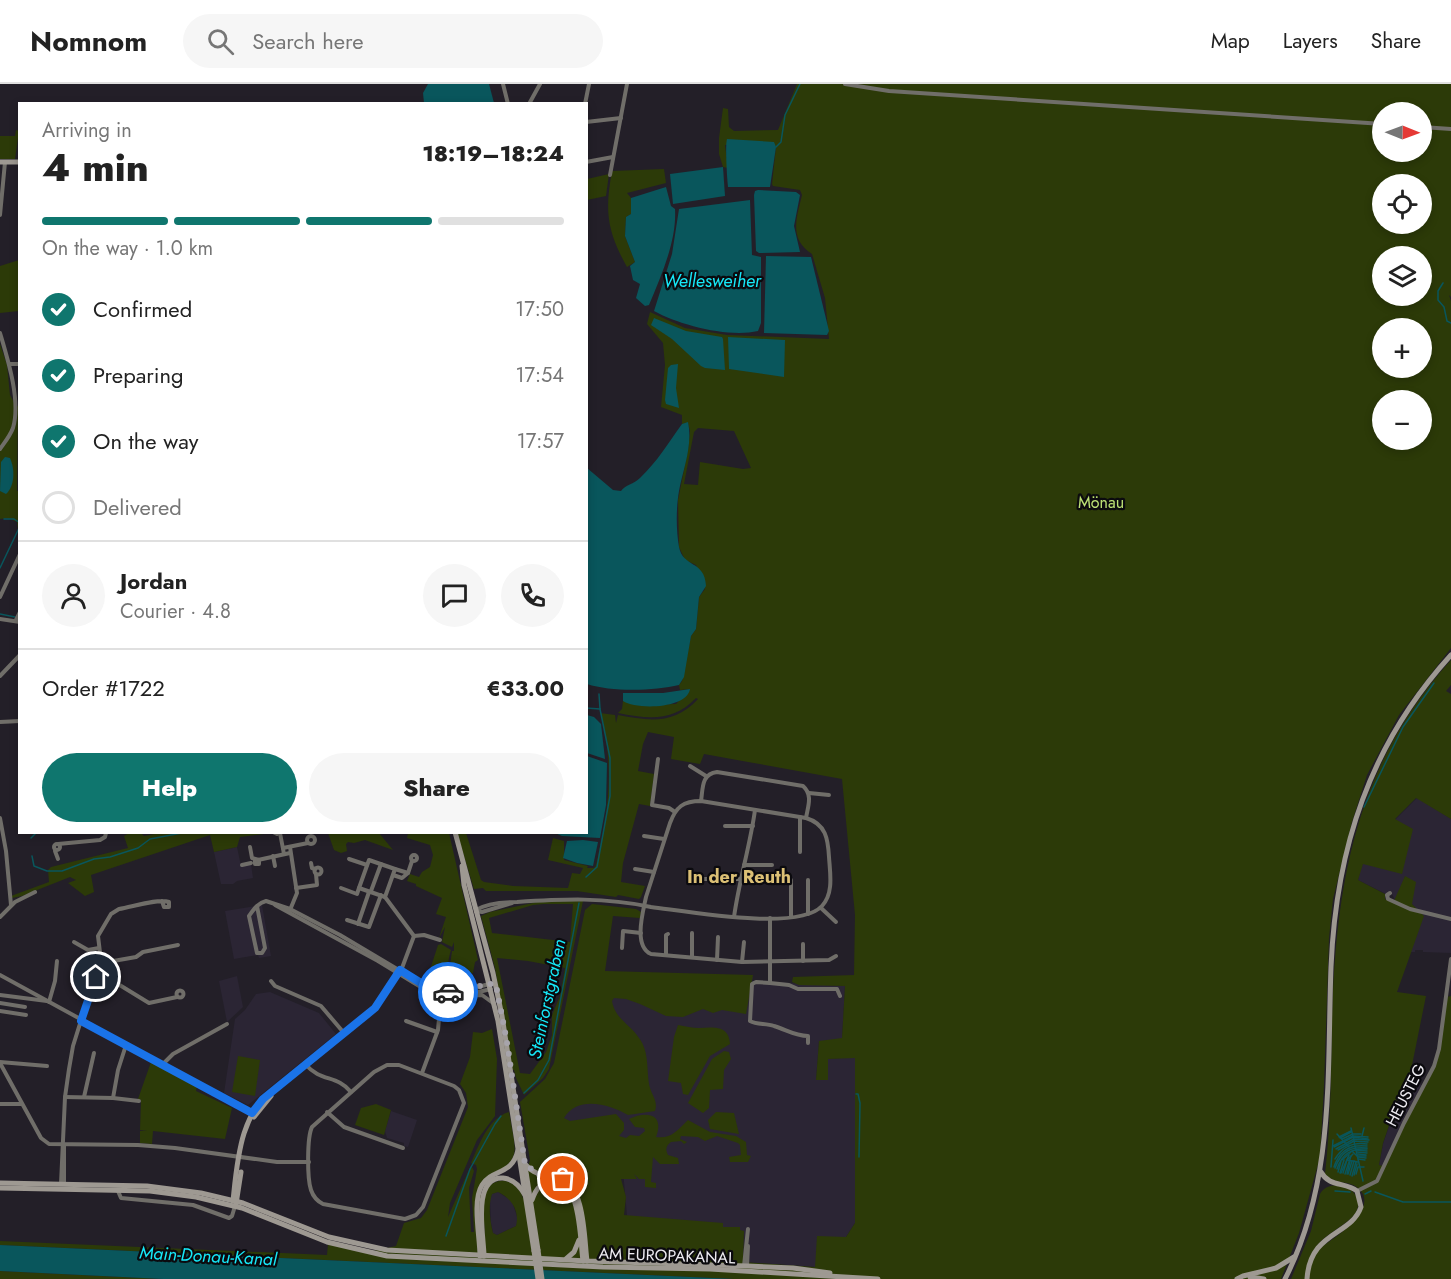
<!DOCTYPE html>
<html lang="en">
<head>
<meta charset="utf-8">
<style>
  :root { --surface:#fff; --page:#f6f6f6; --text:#222; --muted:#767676; --line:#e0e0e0; --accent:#0f766e }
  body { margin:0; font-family:Jost,sans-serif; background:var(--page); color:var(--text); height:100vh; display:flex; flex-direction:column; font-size:22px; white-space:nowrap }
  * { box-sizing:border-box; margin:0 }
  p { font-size:20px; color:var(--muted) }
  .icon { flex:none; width:33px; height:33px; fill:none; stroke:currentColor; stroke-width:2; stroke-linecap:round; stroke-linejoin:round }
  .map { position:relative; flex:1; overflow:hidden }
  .details { position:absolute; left:18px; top:18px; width:570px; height:732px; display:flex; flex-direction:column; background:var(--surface); border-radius:0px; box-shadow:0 3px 9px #0003 }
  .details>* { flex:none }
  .needle { width:39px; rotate:91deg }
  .controls { position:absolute; left:1372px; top:18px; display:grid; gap:12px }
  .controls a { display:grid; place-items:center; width:60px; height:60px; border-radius:50%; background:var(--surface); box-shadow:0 3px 9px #0003; font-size:30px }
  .pin { position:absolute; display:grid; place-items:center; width:51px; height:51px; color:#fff; margin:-26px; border:3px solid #fff; border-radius:50%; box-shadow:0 2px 6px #0007 }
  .courier { position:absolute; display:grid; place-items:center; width:60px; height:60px; margin:-30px; border:4px solid #1a73e8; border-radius:50%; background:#fff; color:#222; box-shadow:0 2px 8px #0007 }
  .head em { font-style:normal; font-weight:800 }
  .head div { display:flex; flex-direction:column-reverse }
  .head { display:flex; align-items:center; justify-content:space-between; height:102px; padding:0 24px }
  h1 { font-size:39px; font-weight:800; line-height:45px }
  .bar { display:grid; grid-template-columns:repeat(4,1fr); gap:9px 6px; align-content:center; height:72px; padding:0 24px }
  .bar i { height:8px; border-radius:4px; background:var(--line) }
  .bar .current { background:var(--accent) }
  .bar p { grid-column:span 4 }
  .line { display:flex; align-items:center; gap:15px; padding:0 24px; border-top:2px solid var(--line) }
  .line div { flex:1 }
  .round { display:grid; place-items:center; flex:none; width:63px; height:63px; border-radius:32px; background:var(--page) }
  ol { padding:0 24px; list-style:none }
  li { display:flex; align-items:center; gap:18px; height:66px }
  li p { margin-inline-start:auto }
  li .icon { padding:6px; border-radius:50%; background:var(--accent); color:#fff; stroke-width:4 }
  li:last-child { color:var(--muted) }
  li i { width:33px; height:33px; border:3px solid var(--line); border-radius:50% }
  .primary-button { display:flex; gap:12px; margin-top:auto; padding:12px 24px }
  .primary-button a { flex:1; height:69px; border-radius:36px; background:var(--accent); color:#fff; font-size:24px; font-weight:800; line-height:69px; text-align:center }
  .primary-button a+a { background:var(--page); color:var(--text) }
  header { display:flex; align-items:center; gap:36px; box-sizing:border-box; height:84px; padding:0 30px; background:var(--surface); border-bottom:2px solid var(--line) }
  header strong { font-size:28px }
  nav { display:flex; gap:33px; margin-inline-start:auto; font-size:21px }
  .search { width:420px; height:54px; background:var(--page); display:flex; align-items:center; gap:15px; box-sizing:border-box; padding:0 21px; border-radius:33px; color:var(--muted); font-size:22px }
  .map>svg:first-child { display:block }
</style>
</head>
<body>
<header>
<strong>Nomnom</strong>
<div class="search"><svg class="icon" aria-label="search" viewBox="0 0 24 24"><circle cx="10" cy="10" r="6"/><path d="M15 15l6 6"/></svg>Search here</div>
<nav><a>Map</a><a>Layers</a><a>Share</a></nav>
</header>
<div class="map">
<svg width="1451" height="1195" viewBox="0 0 1451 1195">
  <rect width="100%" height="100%" fill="#231f28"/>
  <g fill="#2b2534">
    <path d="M1417,714L1451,735V869L1423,868V866H1415V868H1410L1423,832L1412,820L1405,793L1395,816L1391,808L1386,810L1358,796L1361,782L1395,736Z"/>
    <path d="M237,763L241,782L251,780L253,794L237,797L233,800H221L214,768Z"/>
    <path d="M262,821L271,872L259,874L258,871L234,875L225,827Z"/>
    <path d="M575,888L753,893L752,897L845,902L842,955L819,958L816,996H828V975L855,973V1139L846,1153L815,1183L742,1178L744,1147L628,1143L622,1075L559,1069Z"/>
    <path d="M237,892L243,923L227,938L219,897Z"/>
    <path d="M270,908L319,929L336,950L248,1021L224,1009L235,935L245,926L256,910Z"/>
    <path d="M1409,996L1425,1002L1392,1061L1383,1083L1379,1081L1383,1060L1403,1001Z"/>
    <path d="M391,1027L417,1036L408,1063L404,1062V1059L387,1054L385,1047Z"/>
    <path d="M498,1108L512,1117L518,1136L516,1142L497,1151L493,1149L491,1139L490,1115L492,1110Z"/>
  </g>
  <g fill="#2c3a08" fill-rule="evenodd">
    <path d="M797,0H1451V213L1449,211L1451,217V564L1399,631L1367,691L1352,738L1333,815L1329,854L1324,1001L1320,1073L1299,1149L1281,1195H734L0,1161V1157L327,1171L328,1160L364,1169L396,1162L404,1139L421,1134L427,1126L468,1023L466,1009L460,1000L470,973L473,948L482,949L492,945L497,975L495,1032L477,1056L450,1119L448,1133L471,1081L474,1087L469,1104L471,1148H474L472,1114L477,1085L476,1081L471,1079C479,1061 488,1034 509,1028C518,1078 521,1072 480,1102L485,1154C485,1142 482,1127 484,1115C487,1091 516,1091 523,1114L532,1112L527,1085L530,1076L520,1018L545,995L554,979L585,826L592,820L636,825L641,828L640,834L613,832L605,887L753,891L746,930L722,926L713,929L703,925L683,933L666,932L640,920L626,915L614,914L612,917C615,935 630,940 639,954C650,968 646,988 650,1004C653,1013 658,1018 655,1027L628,1031C610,1020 577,1011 564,1034L570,1037L616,1030L624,1039V1046L619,1052L626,1054L630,1051L639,1052L645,1047L644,1044L635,1043L629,1035C646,1027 665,1029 656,1053C671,1055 677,1047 688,1036L710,1048L736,1052L746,1058L747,1071L751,1072L748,1078H730L729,1073L741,1071L740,1061L738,1059L717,1052L705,1057L698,1053L681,1052L680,1055L687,1058L684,1060L681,1057L671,1058C666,1062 665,1065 668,1071L678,1074L679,1080H660L653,1073L651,1098L656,1099V1104L645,1103V1095H639L634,1090L637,1095H621L626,1113L624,1131L723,1139V1143H740V1146L744,1147L743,1178L815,1183L817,1152L846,1153L855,1139V974L828,975V996H816L819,957L842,954L845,902L799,901L792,898L793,893L854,891L855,831L842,695L704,670L700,680L671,675L674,653L648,648L643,660L638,687L654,690L650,722L639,720L623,779L621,798L645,802L641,813L639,815L618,811L616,813L577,807H486L483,804L474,805L457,749H466L481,796L484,798L513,802L568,804L572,789L580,790L583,784L548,776L553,754L564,757V776L588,782L587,784H594L596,781C606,737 613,701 606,656C604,647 604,638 600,629L615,631L616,639L618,631C650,637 674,641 698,615L696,614C673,638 649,635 618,629L622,625L623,617L642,621L676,620L690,605L680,606L679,601L682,597L691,552L696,545L699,513L705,505L696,481L685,476L679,463L678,416L688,366L690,347L688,339L682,340V331L661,323L665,281L663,259L647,240L650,228L685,244L727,251L829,255L825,214L812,170C788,155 797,133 802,111L800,106L773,102L772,100L776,63L725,61L728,84L723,83L719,70V54L723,24L728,25L729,43L734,47L778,46ZM1383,28H1422V68H1383ZM1383,100H1422V140H1383ZM1383,172H1422V212H1383ZM1383,244H1422V284H1383ZM1383,316H1422V356H1383ZM698,344L734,347L751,384L743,385L700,378L698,401L684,400L694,348ZM498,1108C511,1114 520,1127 516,1142L497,1151L493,1149C490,1137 488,1122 492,1110Z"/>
    <path d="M16,46L19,47L15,75H0V52H15Z"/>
    <path d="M664,85L666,99L627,109L631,114V130L626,133L625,152L635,178L627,183C606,146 605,125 612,87Z"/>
    <path d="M609,90L606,112L587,116V95Z"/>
    <path d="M19,176V227L0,229V182Z"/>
    <path d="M0,260L7,281L10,311L16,322H18L17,407H20L18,445L17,438L8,434L0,435Z"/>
    <path d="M1451,576V601L1446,607L1451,610V735L1416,714L1395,735L1413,745L1402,790L1363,780L1358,796L1385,810V815L1393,819L1405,792L1416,798L1412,820L1424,832L1397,908L1426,912L1409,996L1403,1001L1383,1059L1379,1081L1383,1082L1399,1047L1425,1002L1439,964L1446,913L1451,912V1195H1291L1311,1147L1320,1110C1330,1092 1365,1104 1357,1126C1352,1140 1321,1150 1313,1168C1328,1159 1383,1125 1358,1104C1347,1095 1336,1102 1325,1090C1331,1038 1331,987 1332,935C1336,798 1356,681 1451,576Z"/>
    <path d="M165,748L272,749L240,753L237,763L214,768L210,751L91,791L94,808L85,812L68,799L76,796L70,793L22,812L12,814L11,812L49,798L48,786L51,783L128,764L124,752L129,749H141L144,752Z"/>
    <path d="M328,749H379L393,766L365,756L354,759L348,758L346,760L347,767L341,769L334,766Z"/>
    <path d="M408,749H449L478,876L475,878L473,889H464L465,884L450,882L452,867H454V858L452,863L442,858L445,843L439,854L446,833L436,830L442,814L416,802V800L407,797L410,790L419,793L422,788L430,783L433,771L430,761L407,754Z"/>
    <path d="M542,817H583L549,985L543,994L524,1011L516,994L514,986H512L495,884L481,832L490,828ZM544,820H573L570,858L492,849L489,834L533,821ZM497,874L528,877L565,884L560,912L552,931V951L546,968L530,990L520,989Z"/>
    <path d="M441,860L451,866C448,875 447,889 445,900L444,897L433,894L431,898L445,904L426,898L438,861Z"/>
    <path d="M678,941C685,942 692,944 699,944C714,943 729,941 730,960L710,972L688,1011L683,1010L681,999L668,997L674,953Z"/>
    <path d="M724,967L729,968L731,975L724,986L723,1005L710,1006L709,1024L703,1029L688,1019L712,975Z"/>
    <path d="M238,972L260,976L255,1012L232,1008Z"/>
    <path d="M151,978L197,1002L196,1007L232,1024L225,1055L153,1047L152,1060L140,1059V1047H147L140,1046L141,1016L138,1015Z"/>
    <path d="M376,1020L391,1026L384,1051L355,1041L361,1024Z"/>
    <path d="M716,1028L734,1029L739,1050L710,1045L708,1036Z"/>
    <path d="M0,1187L163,1195H0Z"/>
  </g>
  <g fill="#09565c">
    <path d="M428,0H489L494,19H424L423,9Z"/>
    <path d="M727,55L774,58L776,63L770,103H728C727,95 725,61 727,55Z"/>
    <path d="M723,83L725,112L673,120L670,90Z"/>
    <path d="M666,103L671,122L675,125C677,157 661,192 649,221L645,222L636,214L640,200L633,196L630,182L635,178L625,152L626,133L631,130V114Z"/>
    <path d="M758,106L796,108L800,111L794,142L800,168L759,169L756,167L754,111L755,107Z"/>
    <path d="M750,116L752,171L761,173V239L758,247C729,254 679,241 654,227L672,170L679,125Z"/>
    <path d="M766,172L811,173L829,247L827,251L764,249Z"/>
    <path d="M654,234L686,247L722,253L723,255L725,286L705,284L701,282L672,255L651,241Z"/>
    <path d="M728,253L785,256L784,293L729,285Z"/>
    <path d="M678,280L676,304L679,324L666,320L665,316L668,284L671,281Z"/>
    <path d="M688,338C693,362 683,385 679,407C676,424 676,446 679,463C683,484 705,476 706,502L699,513L696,545L691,552L684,593L679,601C654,607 611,608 587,600V384L613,406L621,407C625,401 634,400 640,394C657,378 669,358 682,340Z"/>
    <path d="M5,373L10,374C15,385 15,402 6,410L0,407L1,378Z"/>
    <path d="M690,605C687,625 636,626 623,617V609H663Z"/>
    <path d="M587,631L594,633L601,640L605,675L587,669Z"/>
    <path d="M587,672L607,679L606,721L600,754L562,752L555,749L586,748Z"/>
    <path d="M583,756L598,758L593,782L577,779L563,774L567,757Z"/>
    <path d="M0,1161L734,1195H163L0,1187Z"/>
  </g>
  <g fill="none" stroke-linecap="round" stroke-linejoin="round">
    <g stroke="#09565c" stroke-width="1.5">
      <path d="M776,63L781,58L785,31L800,0"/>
      <path d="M1443,199L1438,207V216L1444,223L1447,237L1451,239"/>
      <path d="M4,435H14L20,439"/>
      <path d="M0,484L20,442"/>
      <path d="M0,530L15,533"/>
      <path d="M586,624L600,625"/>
      <path d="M1364,723L1403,643L1434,599"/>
      <path d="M31,754L37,748"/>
      <path d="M32,772L34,782L47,787H62L94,775L110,773L138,764L150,755L187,748"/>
      <path d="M586,793L597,783L610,712V674L600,625L599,610"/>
      <path d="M524,1009L538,996L549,976L579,819"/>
      <path d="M856,1010H858L860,1019L859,1073"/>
      <path d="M1351,1044L1363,1097"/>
      <path d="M1337,1050L1349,1063"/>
      <path d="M1362,1052L1364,1044"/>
      <path d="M1339,1053L1351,1047"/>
      <path d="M1340,1054L1351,1048"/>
      <path d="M1342,1055L1353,1050H1361"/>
      <path d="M1333,1062L1353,1052L1368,1053"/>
      <path d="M1334,1063L1353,1053L1368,1055"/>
      <path d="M1336,1065L1354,1055L1369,1056"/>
      <path d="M1338,1066L1354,1057L1368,1058"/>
      <path d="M1356,1066L1367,1067"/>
      <path d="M1352,1067L1357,1072H1366"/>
      <path d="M1357,1068L1367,1069"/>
      <path d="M1358,1070L1366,1071"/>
      <path d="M1358,1073L1366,1074"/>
      <path d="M1335,1075C1343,1062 1353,1058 1367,1060"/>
      <path d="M1358,1075L1365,1076"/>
      <path d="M1342,1076L1351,1068"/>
      <path d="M1347,1076L1358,1078"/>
      <path d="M1331,1083L1333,1056"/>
      <path d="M1334,1083C1339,1067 1350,1060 1367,1062"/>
      <path d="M1335,1084C1341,1068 1350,1062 1367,1064"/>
      <path d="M1337,1085C1342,1070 1351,1064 1367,1065"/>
      <path d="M1338,1088L1341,1077"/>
      <path d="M1340,1089L1344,1076"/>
      <path d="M1341,1089L1349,1071"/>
      <path d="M1343,1089L1347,1076L1353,1070"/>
      <path d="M1345,1090L1351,1072"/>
      <path d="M1347,1090L1350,1077"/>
      <path d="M1348,1090L1352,1077"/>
      <path d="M1356,1090L1358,1083H1364"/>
      <path d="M1350,1091L1354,1077"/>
      <path d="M1354,1091L1357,1080"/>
      <path d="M1352,1092L1356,1078"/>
      <path d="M1335,1107L1350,1108"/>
      <path d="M1375,1108L1403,1118H1451"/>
      <path d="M1365,1110L1371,1107"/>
      <path d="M446,1152L470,1085L495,1040L501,1032"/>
    </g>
    <g stroke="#706e69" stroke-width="4">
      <path d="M503,0L508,20"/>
      <path d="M845,0L889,7L1383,40"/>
      <path d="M529,20L540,0"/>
      <path d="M585,20L589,0"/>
      <path d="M586,38L621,34"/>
      <path d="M1422,43L1451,45"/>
      <path d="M586,78L613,73"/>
      <path d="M610,91L627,0"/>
      <path d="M0,131L5,78"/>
      <path d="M0,249C8,276 21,317 13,344C10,352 5,358 0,365"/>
      <path d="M10,280H20"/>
      <path d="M0,513L20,470"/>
      <path d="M0,535L20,538"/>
      <path d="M16,536L20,528"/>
      <path d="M0,592L20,571"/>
      <path d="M0,638L20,637"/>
      <path d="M658,675L652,721L669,724L675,728"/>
      <path d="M690,682L706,692"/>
      <path d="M809,709L829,711"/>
      <path d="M701,717C703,705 701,690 717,688L803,702C813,711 808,722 806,734"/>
      <path d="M0,734L6,767L11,821"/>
      <path d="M725,742H753"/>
      <path d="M273,748L277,750L280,748"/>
      <path d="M280,749L284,770"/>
      <path d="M644,752L664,755"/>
      <circle cx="311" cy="756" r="4"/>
      <circle cx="57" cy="763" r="3"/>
      <path d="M58,760L100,756L105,753L106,749"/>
      <path d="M250,763L252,774L259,776V780H255V776"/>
      <path d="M283,764L308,759"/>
      <path d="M55,767L58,775"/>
      <path d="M800,768V733"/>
      <circle cx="414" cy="774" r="3"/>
      <path d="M273,772L275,782"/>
      <path d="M349,775L367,781"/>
      <path d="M258,776L290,769"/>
      <path d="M311,779L312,784L315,785"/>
      <path d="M242,781L251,779"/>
      <path d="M744,781H772"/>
      <circle cx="318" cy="787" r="3.5"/>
      <path d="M635,785L654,788"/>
      <path d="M408,789L412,777"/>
      <path d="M393,791L402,794L408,789L395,785L385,813L414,852"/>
      <path d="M704,795H740"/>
      <path d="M296,804L317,801L316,790"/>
      <path d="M341,804L357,810L359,804"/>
      <path d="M371,807L381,780"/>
      <path d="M1390,809L1387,811L1388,815L1410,825L1451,835"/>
      <path d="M385,813L359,804L369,776L395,785"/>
      <path d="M275,821L378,877L429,908L441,912L482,911L493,919"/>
      <path d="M257,822L265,864L262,869H257L249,832C254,825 258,819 266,817L290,825L340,851L429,904C449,911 469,906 489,900"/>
      <path d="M821,824L836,838"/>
      <path d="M290,826L297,809L290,763"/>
      <path d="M476,826C487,819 504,818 517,818C564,815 604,813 651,823C685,827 798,848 822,822C834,809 830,789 829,773C828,755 826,740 806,734L701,717C683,717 676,723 670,739L646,813C643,828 633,862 651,870L742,878L829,876L836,872"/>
      <path d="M476,827L482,828L512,819"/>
      <path d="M808,830V796"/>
      <path d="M0,833L15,818L35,808"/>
      <path d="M734,833C739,797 750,762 755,726"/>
      <path d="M791,833V796"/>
      <path d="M770,834V899"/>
      <path d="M347,836L369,843L381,811"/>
      <path d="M358,840L369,808"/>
      <path d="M414,852L424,851L440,856"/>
      <path d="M74,858L88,866L99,864"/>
      <path d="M622,864L623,847L641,849"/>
      <path d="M666,871V851L668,850"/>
      <path d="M692,873V849"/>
      <path d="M717,876L718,853"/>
      <path d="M803,877V860"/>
      <path d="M742,878L744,858"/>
      <path d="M102,879L136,873L143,868L178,861"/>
      <path d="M100,889L149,919L177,913"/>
      <path d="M0,891L254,1030"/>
      <path d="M271,897L275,902L321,922L344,949"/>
      <circle cx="180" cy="910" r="3.5"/>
      <path d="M470,910L491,905"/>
      <path d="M0,911L47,917"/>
      <path d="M49,918L55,897L57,877"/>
      <path d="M0,919L25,923"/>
      <path d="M0,927L26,931"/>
      <path d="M406,937L437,948"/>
      <path d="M808,959V952C795,952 787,946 774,942C766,939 757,941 750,937L752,900L756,898L770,899L789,901L798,905H837L840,912"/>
      <path d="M0,978L47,982"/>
      <path d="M0,979L41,1054L49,1060L138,1061L175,1064L277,1078H309"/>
      <path d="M305,980C322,999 336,990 351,1008"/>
      <path d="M162,981L173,970L227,940"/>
      <path d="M387,981H399L454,1002L459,1006L464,1019L423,1123L416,1131L405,1135L323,1120C317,1117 313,1112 311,1106C307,1094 307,1053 312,1043L374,988Z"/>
      <path d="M422,989L438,946L441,912"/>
      <path d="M279,1003L375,924L402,884L414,852"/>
      <path d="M65,1013L113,1014L139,1017"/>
      <path d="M84,1013L94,969"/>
      <path d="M113,1014L118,986L126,961"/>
      <path d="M0,1020H21"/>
      <path d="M327,1028L344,1043L403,1064"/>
      <path d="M64,1062V1100"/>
      <path d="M61,1100L65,1013L69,985L73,962L94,895L102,885L98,852L111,830L119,825C132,823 158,814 169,818V823H164L162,817"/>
      <path d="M118,1107L121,1114L193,1121L229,1134L232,1132L235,1122"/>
      <path d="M1357,1107L1377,1097L1404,1039L1434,982L1439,965L1451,875"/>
      <path d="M744,1182L748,1145"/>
      <path d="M747,1182L748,1162"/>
    </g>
    <g stroke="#9e9992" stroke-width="5">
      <path d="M0,78H20"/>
      <path d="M455,748L493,889L502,932L538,1166"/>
      <path d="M462,782L464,801L498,937L534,1167"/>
      <path d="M254,1033L271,1012"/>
      <path d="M526,1081C536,1093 547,1090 560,1094C585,1102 584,1154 587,1177"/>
      <path d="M0,1099L147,1102L201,1109L243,1119L329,1153L387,1166L587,1177L747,1182L793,1184L830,1189"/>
      <path d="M0,1104L150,1107L196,1113L242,1124L327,1158L387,1172L603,1183L710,1185L878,1195"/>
      <path d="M532,1116C535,1107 540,1098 551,1097C581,1092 580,1156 583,1177"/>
      <path d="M233,1117C237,1079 240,1023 279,1003"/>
      <path d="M236,1120L241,1088"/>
      <path d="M480,1172C480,1153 472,1117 482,1101C493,1084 512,1092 518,1066"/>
      <path d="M484,1172C484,1153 471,1092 503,1094C513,1095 520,1102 525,1111"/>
      <path d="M566,1175L574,1168L579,1156"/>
      <path d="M1250,1193L1264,1195"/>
      <path d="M1237,1195L1243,1192L1276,1184L1294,1173"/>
      <path d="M1285,1195C1335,1097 1327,989 1331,883C1336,764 1370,660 1451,571"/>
      <path d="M1307,1195C1310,1147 1351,1152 1361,1123L1357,1107C1345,1098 1329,1103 1321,1088"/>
    </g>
    <g stroke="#9e9992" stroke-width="5">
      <path d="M538,1166L542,1195"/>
      <path d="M534,1167L538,1195"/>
    </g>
  </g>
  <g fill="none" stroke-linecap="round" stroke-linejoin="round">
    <path stroke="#a7a4ab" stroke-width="6" stroke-dasharray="0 10.8" d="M448,908L490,900L496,901L507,958L525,1080L539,1091L563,1095"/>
    <path stroke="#1a73e8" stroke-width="8" d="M96,893L81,937L252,1029L263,1015L375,924L400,886L429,904L448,908"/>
  </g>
  <g text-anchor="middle" stroke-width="4.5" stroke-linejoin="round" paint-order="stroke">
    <g font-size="16" fill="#bde275" stroke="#0b0a0e">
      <text x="1101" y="424">Mönau</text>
    </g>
    <g font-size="16" fill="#eeecf2" stroke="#0b0a0e">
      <text transform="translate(1405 1011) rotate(-63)" y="6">HEUSTEG</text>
      <text transform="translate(667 1171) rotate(2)" y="6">AM EUROPAKANAL</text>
    </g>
    <g font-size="18" font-style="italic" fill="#16e8f8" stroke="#0b0a0e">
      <text x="712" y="203">Wellesweiher</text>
      <text transform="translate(547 915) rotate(-78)" y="6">Steinforstgraben</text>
      <text transform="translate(208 1172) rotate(3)" y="6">Main-Donau-Kanal</text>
    </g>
    <g font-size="18" font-weight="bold" fill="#dcc075" stroke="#0b0a0e">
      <text x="739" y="799">In der Reuth</text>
    </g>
  </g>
</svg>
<div class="controls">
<a><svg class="needle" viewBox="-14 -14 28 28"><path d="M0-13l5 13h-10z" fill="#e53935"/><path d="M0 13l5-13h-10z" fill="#767676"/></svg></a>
<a><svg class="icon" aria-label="locate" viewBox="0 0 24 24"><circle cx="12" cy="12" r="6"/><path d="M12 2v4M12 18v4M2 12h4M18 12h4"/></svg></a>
<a><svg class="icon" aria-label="layers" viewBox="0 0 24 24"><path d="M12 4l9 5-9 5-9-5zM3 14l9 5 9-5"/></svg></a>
<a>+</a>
<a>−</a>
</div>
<div class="pin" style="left:563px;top:1095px;background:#ea580c"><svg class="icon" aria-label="bag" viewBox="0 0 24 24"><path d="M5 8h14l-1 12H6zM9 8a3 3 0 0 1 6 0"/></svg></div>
<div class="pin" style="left:96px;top:893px;background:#1f2937"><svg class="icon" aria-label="home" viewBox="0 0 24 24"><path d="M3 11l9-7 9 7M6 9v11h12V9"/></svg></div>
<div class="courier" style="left:448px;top:908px"><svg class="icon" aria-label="car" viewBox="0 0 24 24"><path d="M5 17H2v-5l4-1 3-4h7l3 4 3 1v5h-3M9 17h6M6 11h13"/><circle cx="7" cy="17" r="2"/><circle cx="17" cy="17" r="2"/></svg></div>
<section class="details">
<div class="head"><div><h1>4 min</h1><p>Arriving in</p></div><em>18:19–18:24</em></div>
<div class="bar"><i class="current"></i><i class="current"></i><i class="current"></i><i></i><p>On the way · 1.0 km</p></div>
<ol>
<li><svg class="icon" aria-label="check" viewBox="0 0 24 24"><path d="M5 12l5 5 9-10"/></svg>Confirmed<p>17:50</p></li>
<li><svg class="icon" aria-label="check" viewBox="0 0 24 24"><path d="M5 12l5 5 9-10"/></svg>Preparing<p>17:54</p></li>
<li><svg class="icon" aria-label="check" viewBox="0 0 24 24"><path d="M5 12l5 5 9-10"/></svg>On the way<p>17:57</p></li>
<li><i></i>Delivered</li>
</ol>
<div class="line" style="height:108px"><a class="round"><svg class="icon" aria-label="person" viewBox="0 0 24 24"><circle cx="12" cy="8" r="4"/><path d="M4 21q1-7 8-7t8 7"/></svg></a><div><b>Jordan</b><p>Courier · 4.8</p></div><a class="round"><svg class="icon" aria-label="chat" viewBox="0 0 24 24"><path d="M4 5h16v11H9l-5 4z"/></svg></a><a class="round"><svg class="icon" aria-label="phone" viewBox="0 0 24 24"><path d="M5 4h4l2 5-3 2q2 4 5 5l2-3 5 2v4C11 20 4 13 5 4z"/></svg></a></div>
<div class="line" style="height:78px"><div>Order #1722</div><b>€33.00</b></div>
<div class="primary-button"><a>Help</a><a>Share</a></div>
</section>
</div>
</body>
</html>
